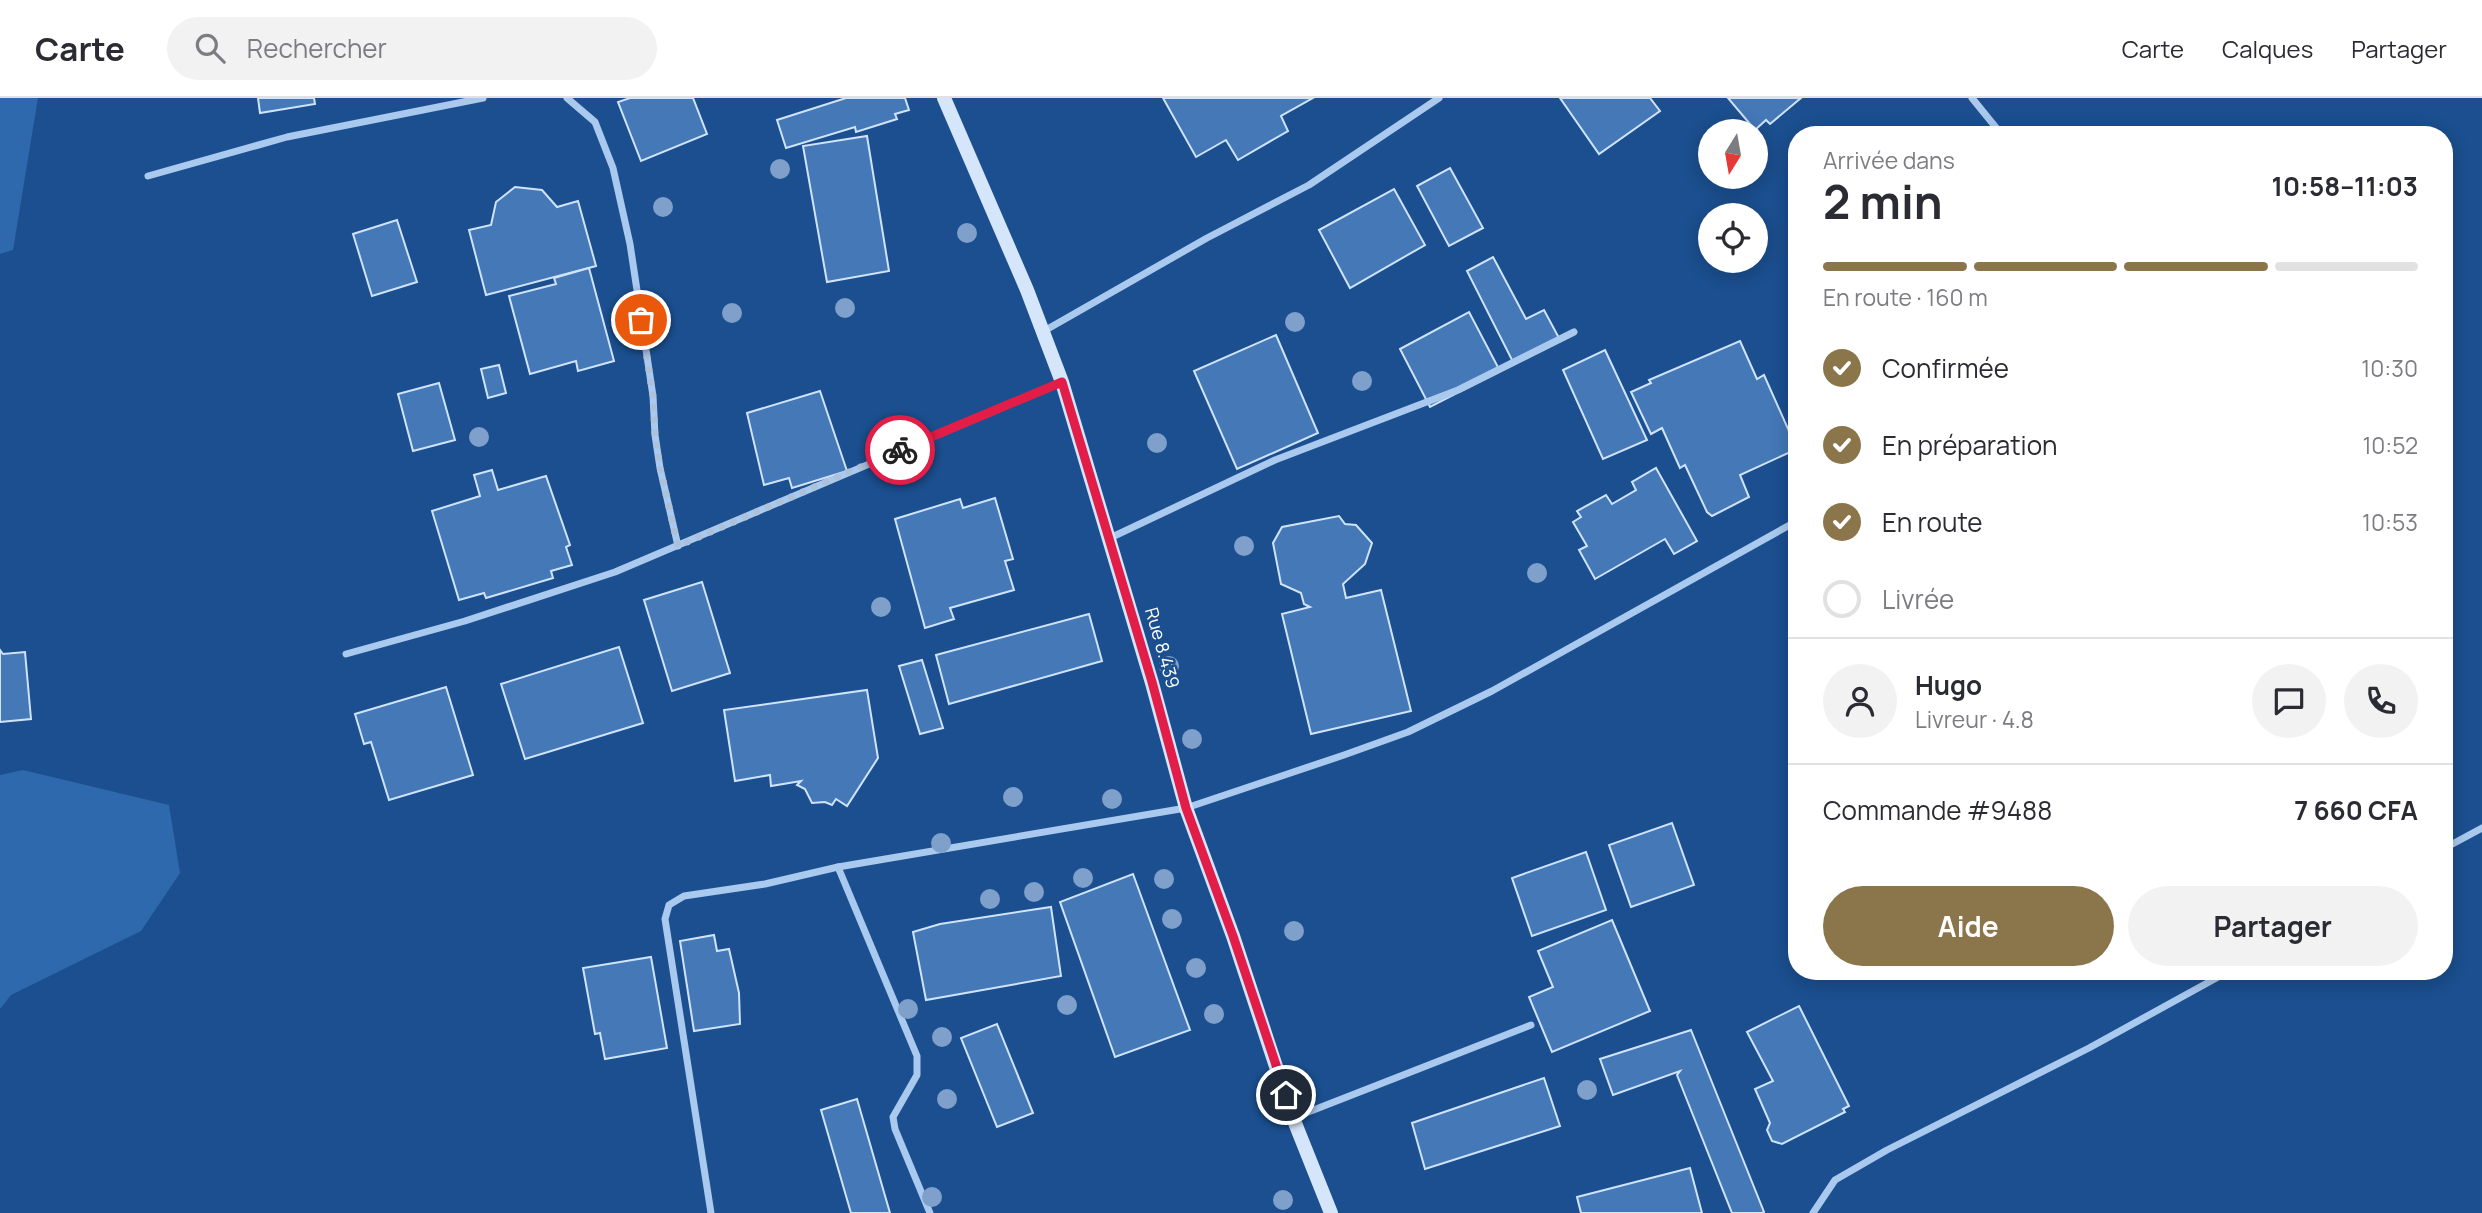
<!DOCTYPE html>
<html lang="fr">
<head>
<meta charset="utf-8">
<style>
  :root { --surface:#fff; --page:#f2f2f3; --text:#2b2b33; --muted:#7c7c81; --line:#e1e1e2; --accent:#8a764a }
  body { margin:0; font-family:Manrope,sans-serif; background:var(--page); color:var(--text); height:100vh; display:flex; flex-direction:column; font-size:26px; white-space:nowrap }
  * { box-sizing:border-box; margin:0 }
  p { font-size:23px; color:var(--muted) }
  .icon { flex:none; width:38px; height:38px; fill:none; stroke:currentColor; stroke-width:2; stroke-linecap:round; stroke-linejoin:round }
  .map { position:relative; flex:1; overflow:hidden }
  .side { position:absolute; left:1788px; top:28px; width:665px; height:854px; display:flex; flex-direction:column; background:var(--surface); border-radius:28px; box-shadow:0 4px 18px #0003 }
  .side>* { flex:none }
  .needle { width:46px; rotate:191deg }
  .tools { position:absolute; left:1698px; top:21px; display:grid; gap:14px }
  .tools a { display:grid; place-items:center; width:70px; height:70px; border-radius:50%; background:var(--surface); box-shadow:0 4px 18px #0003; font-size:35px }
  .pin { position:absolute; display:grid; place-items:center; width:60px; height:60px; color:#fff; margin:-30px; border:4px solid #fff; border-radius:50%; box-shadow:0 2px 7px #0007 }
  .courier { position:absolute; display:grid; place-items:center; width:70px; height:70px; margin:-35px; border:5px solid #e11d48; border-radius:50%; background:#fff; color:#222; box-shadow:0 2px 9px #0007 }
  .overview em { font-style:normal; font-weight:700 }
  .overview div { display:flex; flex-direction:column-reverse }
  .overview { display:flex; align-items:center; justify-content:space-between; height:119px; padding:0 35px }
  h1 { font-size:46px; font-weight:700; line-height:52px }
  .bar { display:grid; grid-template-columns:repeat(4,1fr); gap:10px 7px; align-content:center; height:84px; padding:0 35px }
  .bar i { height:9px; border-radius:5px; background:var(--line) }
  .bar .current { background:var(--accent) }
  .bar p { grid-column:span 4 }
  .line { display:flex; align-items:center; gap:18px; padding:0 35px; border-top:2px solid var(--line) }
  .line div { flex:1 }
  .round { display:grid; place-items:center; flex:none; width:74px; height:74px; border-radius:37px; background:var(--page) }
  ol { padding:0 35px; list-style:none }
  li { display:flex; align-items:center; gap:21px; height:77px }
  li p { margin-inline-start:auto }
  li .icon { padding:7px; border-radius:50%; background:var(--accent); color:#fff; stroke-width:4 }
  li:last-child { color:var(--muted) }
  li i { width:38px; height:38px; border:4px solid var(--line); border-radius:50% }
  .action { display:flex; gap:14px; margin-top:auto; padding:14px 35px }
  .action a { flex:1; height:80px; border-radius:42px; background:var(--accent); color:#fff; font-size:28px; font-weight:700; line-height:80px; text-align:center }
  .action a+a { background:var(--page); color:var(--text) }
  header { display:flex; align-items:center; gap:42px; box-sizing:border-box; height:98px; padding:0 35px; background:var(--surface); border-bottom:2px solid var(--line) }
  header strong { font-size:33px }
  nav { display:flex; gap:38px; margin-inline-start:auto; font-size:24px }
  .search { width:490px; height:63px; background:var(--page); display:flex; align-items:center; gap:18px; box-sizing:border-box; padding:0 24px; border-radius:38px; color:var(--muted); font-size:26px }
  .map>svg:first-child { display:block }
</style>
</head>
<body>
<header>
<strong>Carte</strong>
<div class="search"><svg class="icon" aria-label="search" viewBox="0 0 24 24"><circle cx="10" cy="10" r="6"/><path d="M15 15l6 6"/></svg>Rechercher</div>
<nav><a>Carte</a><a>Calques</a><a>Partager</a></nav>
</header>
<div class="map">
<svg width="2482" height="1115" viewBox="0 0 2482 1115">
  <rect width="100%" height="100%" fill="#1b4f8f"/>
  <g fill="#2e69ad">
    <path d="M0,0H38L13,152L0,156Z"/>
    <path d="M23,672L169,707L180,775L141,833L11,897L0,911V677Z"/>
  </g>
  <g fill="#4478b7" stroke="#cfe3fa" stroke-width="2">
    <path d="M258,0H314L315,6L260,15Z"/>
    <path d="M630,0H693L707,36L641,63L618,4Z"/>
    <path d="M846,0H905L909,12L895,16L897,21L856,34L855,29L786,50L777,22Z"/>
    <path d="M1163,0H1313L1281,18L1288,33L1238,62L1226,42L1196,59Z"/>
    <path d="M1560,0H1650L1660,13L1599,56Z"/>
    <path d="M1728,0H1801L1770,26L1766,22L1755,32Z"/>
    <path d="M867,38L889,173L827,184L803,48Z"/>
    <path d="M1450,70L1483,130L1449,148L1417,88Z"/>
    <path d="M515,89L542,92L557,109L578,103L596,168L486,197L469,132L491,127L496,104Z"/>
    <path d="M1394,91L1425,147L1350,190L1319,132Z"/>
    <path d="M397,122L417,184L372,198L353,136Z"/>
    <path d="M1493,159L1526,221L1544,212L1559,240L1513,264L1467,173Z"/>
    <path d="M589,170L614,263L578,273L576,263L530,276L509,198L556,186L554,180Z"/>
    <path d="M1469,214L1500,273L1430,309L1400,251Z"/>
    <path d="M1276,237L1318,335L1237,371L1194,273Z"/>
    <path d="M1740,243L1757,281L1764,277L1797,351L1740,377L1749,399L1712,418L1707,414L1685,367L1680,370L1662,330L1651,336L1631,294L1651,285L1649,282Z"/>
    <path d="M1605,252L1647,342L1603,361L1563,272Z"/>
    <path d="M499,267L506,295L488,300L481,271Z"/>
    <path d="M439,285L455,342L413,353L398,296Z"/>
    <path d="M820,293L847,373L792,390L789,380L764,387L747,315Z"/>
    <path d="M1656,370L1697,443L1674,456L1665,441L1595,481L1579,452L1587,448L1573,424L1581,419L1577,413L1606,397L1612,406L1636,392L1632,384Z"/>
    <path d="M492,372L498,392L546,378L570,447L566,449L572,467L551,473L553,480L486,500L484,495L459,502L432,413L480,398L474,377Z"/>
    <path d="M995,400L1013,461L1005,463L1014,492L950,510L954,521L925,530L895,421L960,401L963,410Z"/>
    <path d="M1339,418L1345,426L1356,427L1372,445L1365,466L1343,486L1346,500L1381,492L1411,613L1311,636L1282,516L1310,509L1304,506L1301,495L1281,486L1273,445L1282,429Z"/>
    <path d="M702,484L730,575L672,593L644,502Z"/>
    <path d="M1089,516L1102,563L949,606L936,557Z"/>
    <path d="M619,549L643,625L525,661L501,586Z"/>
    <path d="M0,552L3,556L25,554L31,621L0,624Z"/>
    <path d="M922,562L943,630L920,636L899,568Z"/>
    <path d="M446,589L473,677L389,702L371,644L364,646L355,616Z"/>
    <path d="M867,592L878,660L847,708L836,701L832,707L825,704L812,705L805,691L797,687L801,683L771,688L770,677L735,683L724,612Z"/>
    <path d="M1672,725L1694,787L1631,809L1609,747Z"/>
    <path d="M1586,754L1606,812L1532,838L1512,780Z"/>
    <path d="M1133,776L1190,932L1115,959L1060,804Z"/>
    <path d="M1051,809L1061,878L926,902L913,834L940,826Z"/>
    <path d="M1612,822L1650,913L1552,954L1529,899L1553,889L1538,853Z"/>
    <path d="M714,837L717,853L729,851L739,895L740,926L694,933L680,843Z"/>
    <path d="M651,859L667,950L605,961L600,935L595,936L583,870Z"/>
    <path d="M1799,908L1849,1008L1843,1011L1845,1014L1782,1046L1772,1043L1767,1032L1770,1025L1755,991L1773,983L1747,934Z"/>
    <path d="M997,926L1033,1015L997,1029L961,940Z"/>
    <path d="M1691,932L1764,1114L1762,1115H1732L1677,977L1680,973L1613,997L1600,961Z"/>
    <path d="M1544,980L1560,1028L1425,1071L1412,1025Z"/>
    <path d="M857,1001L890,1115H851L821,1012Z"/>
    <path d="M1690,1070L1702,1115H1581L1577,1099Z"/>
  </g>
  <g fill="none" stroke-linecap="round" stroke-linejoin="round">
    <g stroke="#a9c9ee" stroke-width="7">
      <path d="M567,0L595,24L613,70L630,146L653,298L655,337L660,370L678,448"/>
      <path d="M1972,0L2002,37"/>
      <path d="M148,78L287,39L483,0"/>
      <path d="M1044,233L1207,140L1309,87L1439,0"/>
      <path d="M1110,440L1275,362L1458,292L1574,234"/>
      <path d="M346,556L465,523L615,474L1062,284"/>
      <path d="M2445,750L2482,730"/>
      <path d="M838,769L917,958V977L893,1019L895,1031L930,1115"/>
      <path d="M1293,1020L1531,927"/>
      <path d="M711,1115L665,821L669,807L684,798L765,786L838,769L1186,710L1344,657L1408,634L1492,593L1797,423"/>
      <path d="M1813,1115L1835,1082L1887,1052L2089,950L2229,873"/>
    </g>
    <path stroke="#d6e6fa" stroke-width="14" d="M944,0L1027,192L1062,284L1152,585L1186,710L1233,838L1293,1020L1331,1115"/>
  </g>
  <g fill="#7ea0ca">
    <circle cx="780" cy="71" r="10"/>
    <circle cx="663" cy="109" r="10"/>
    <circle cx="967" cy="135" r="10"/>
    <circle cx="845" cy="210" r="10"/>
    <circle cx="732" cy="215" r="10"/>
    <circle cx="1295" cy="224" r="10"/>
    <circle cx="625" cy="227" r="10"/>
    <circle cx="1362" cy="283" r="10"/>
    <circle cx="479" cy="339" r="10"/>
    <circle cx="1157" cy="345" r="10"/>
    <circle cx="1244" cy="448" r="10"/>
    <circle cx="1537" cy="475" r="10"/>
    <circle cx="881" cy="509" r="10"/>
    <circle cx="1169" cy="568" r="10"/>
    <circle cx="1192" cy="641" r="10"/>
    <circle cx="1013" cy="699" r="10"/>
    <circle cx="1112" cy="701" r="10"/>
    <circle cx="941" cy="745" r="10"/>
    <circle cx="1083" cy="780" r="10"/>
    <circle cx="1164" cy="781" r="10"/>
    <circle cx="1034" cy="794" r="10"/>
    <circle cx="990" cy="801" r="10"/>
    <circle cx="1172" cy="821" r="10"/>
    <circle cx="1294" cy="833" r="10"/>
    <circle cx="1196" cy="870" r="10"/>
    <circle cx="1067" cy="907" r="10"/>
    <circle cx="908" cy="911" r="10"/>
    <circle cx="1214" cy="916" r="10"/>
    <circle cx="942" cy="939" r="10"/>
    <circle cx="1587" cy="992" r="10"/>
    <circle cx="947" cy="1001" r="10"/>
    <circle cx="932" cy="1099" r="10"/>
    <circle cx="1283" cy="1102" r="10"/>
  </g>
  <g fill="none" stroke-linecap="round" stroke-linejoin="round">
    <path stroke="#afc1d8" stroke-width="7" stroke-dasharray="0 12.6" d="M641,222L653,298L655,337L660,370L678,448L900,352"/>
    <path stroke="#e11d48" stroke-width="9" d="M900,352L1062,284L1152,584L1186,710L1233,838L1286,997"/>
  </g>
  <g text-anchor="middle" stroke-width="5" stroke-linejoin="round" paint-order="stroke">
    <g font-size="18" fill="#fff" stroke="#1b4f8f">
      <text transform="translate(1162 550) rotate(74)" y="6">Rue 8.439</text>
    </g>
  </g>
</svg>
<div class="tools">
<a><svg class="needle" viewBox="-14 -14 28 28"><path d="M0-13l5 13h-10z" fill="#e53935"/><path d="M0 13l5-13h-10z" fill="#7c7c81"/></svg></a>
<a><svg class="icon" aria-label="locate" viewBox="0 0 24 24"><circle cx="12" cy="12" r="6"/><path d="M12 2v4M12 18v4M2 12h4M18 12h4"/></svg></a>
</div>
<div class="pin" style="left:641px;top:222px;background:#ea580c"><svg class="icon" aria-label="bag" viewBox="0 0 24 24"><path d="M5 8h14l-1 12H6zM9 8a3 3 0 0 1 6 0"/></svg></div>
<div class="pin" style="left:1286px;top:997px;background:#1f2937"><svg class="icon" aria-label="home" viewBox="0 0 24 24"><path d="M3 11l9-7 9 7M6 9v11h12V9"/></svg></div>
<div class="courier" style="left:900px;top:352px"><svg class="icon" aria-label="bike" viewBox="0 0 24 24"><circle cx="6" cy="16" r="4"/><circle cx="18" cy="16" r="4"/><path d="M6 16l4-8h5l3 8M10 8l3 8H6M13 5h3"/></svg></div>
<section class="side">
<div class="overview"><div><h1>2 min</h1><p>Arrivée dans</p></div><em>10:58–11:03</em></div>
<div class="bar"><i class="current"></i><i class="current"></i><i class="current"></i><i></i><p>En route · 160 m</p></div>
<ol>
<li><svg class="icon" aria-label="check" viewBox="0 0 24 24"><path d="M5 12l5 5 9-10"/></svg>Confirmée<p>10:30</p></li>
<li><svg class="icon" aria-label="check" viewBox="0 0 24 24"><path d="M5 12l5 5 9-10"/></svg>En préparation<p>10:52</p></li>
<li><svg class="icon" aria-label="check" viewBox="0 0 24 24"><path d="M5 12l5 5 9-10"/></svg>En route<p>10:53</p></li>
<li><i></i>Livrée</li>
</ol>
<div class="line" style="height:126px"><a class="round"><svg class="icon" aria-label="person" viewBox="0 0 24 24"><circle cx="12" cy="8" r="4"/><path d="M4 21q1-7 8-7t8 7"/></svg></a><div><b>Hugo</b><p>Livreur · 4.8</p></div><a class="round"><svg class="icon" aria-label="chat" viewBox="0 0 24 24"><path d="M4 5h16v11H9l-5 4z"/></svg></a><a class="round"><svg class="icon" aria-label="phone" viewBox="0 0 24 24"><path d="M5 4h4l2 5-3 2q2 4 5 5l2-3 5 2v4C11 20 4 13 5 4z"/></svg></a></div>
<div class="line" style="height:91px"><div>Commande #9488</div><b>7 660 CFA</b></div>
<div class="action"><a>Aide</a><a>Partager</a></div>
</section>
</div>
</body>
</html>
